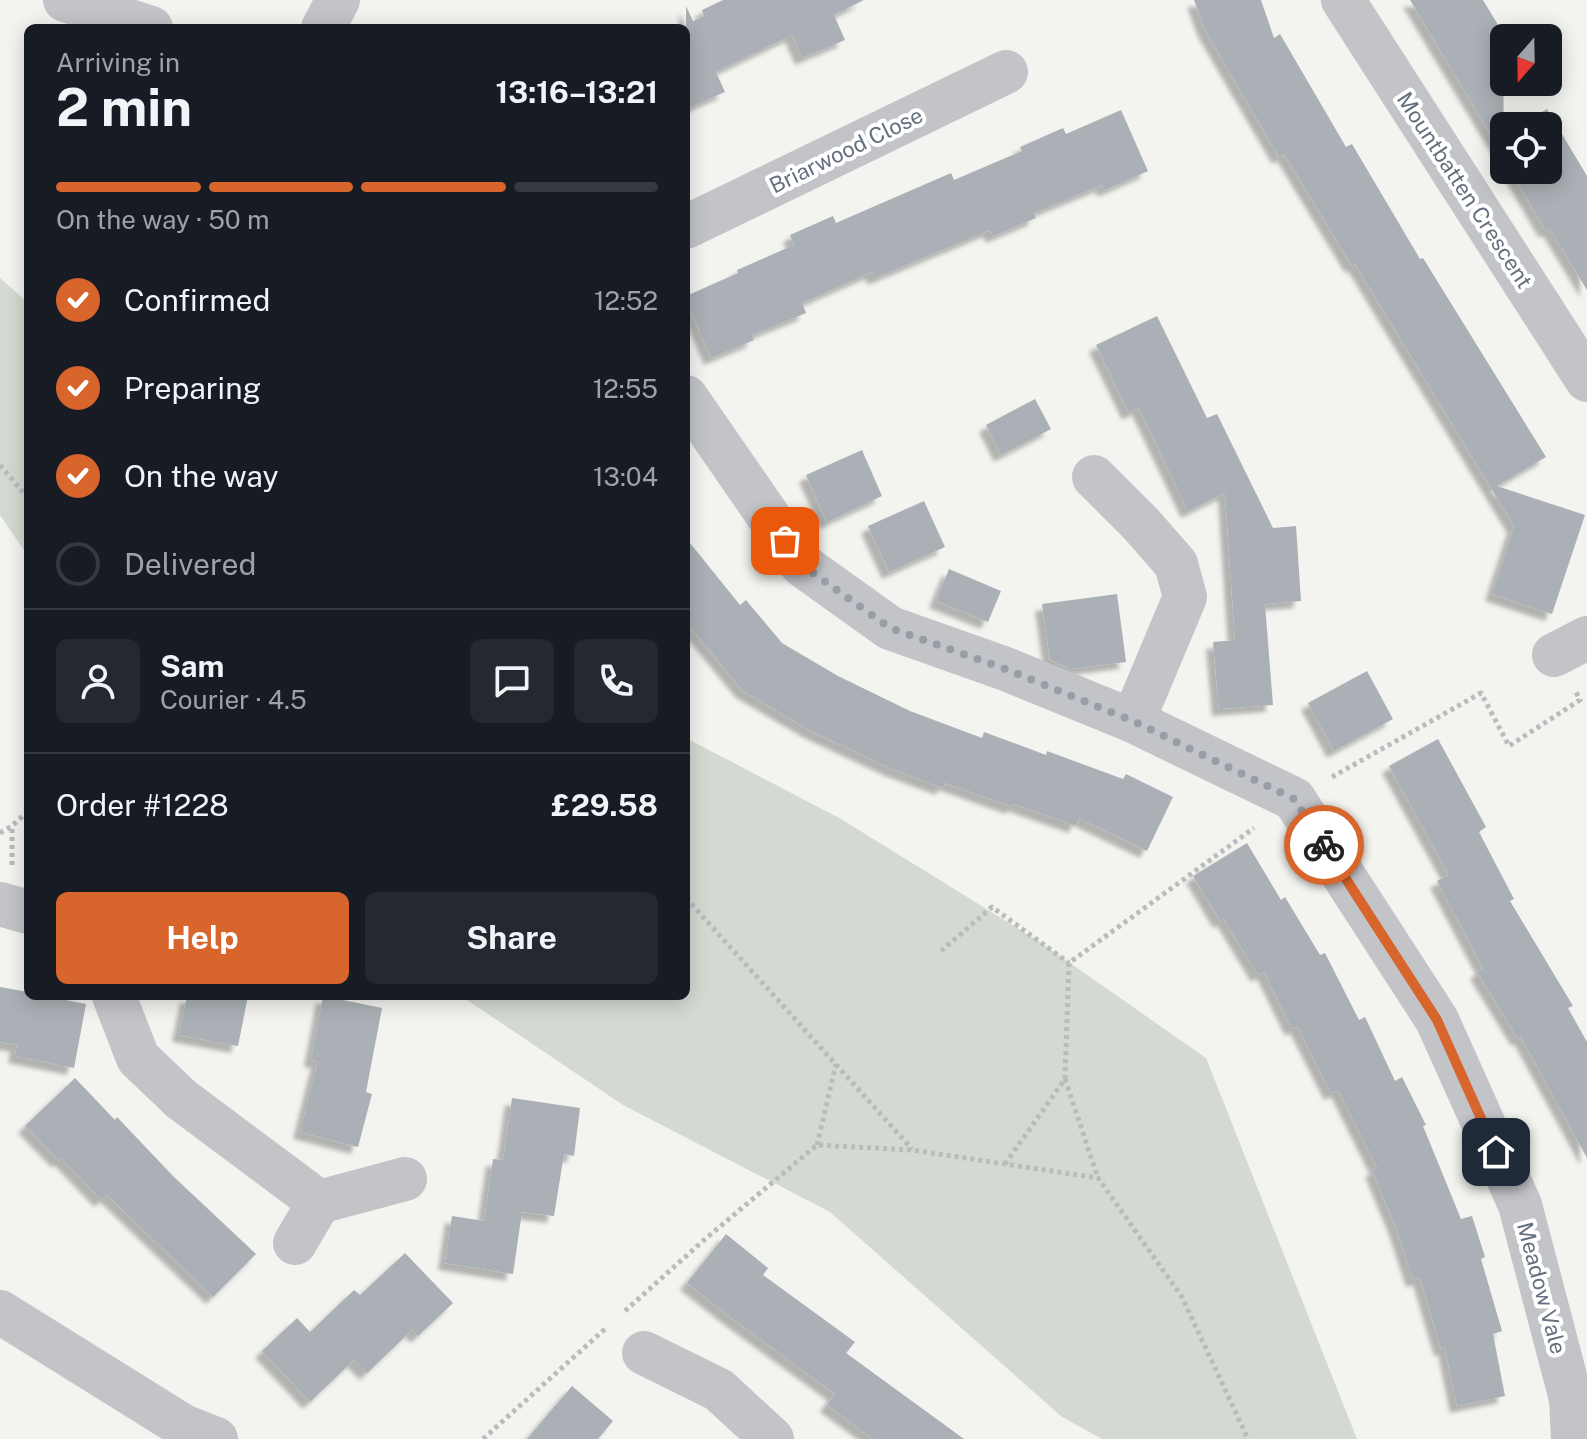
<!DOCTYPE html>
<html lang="en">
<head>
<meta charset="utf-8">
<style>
  :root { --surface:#171b24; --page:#242831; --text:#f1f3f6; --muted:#9ea1a6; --line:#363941; --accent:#d7652c }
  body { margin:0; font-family:"Public Sans",sans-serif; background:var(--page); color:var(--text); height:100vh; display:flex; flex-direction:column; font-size:30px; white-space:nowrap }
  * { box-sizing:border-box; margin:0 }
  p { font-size:26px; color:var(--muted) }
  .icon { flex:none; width:44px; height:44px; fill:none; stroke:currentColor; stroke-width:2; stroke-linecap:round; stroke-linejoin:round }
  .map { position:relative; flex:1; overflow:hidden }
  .sheet { position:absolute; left:24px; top:24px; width:666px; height:976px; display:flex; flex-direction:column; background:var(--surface); border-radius:12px; box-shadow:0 4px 20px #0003 }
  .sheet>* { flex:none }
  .needle { width:52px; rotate:200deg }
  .tools { position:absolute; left:1490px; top:24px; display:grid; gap:16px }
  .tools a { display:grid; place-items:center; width:72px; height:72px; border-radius:12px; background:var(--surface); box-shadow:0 4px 20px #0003; font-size:40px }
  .pin { position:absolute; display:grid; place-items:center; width:68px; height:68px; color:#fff; margin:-34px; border-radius:16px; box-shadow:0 4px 12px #0006 }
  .courier { position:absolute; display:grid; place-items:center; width:80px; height:80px; margin:-40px; border:6px solid #d7652c; border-radius:50%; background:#fff; color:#222; box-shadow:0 2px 10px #0007 }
  .overview em { font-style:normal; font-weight:700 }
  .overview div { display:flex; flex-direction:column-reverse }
  .overview { display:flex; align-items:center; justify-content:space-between; height:136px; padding:0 32px }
  h1 { font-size:52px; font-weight:700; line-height:60px }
  .bar { display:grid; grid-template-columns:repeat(4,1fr); gap:12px 8px; align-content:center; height:96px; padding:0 32px }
  .bar i { height:10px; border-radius:6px; background:var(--line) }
  .bar .active { background:var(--accent) }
  .bar p { grid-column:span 4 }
  .line { display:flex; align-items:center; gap:20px; padding:0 32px; border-top:2px solid var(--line) }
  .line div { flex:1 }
  .round { display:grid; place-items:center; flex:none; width:84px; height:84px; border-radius:12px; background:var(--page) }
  ol { padding:0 32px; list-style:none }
  li { display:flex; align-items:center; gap:24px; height:88px }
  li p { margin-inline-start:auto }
  li .icon { padding:8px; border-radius:50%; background:var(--accent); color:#fff; stroke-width:4 }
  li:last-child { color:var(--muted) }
  li i { width:44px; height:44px; border:4px solid var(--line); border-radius:50% }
  .button { display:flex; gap:16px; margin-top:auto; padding:16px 32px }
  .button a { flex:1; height:92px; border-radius:12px; background:var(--accent); color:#fff; font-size:32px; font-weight:700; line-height:92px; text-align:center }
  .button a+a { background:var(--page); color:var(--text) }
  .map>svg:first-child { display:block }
</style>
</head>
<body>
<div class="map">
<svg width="1587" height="1439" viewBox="0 0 1587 1439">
  <defs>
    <filter id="shadow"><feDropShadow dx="-7" dy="7" stdDeviation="2" flood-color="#0004"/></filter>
  </defs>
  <rect width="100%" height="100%" fill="#f3f4f0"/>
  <g fill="#d4dad1">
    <path d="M0,278L28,303V556L0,515Z"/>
    <path d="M686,738L841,819L1040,942L1206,1058L1357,1439H1102L1062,1417L830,1212L623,1105L461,996H686Z"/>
  </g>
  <g fill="#aab0b5" filter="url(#shadow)">
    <path d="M723,0H864L834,15L845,40L802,58L792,35L716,72L725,92L686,109V6L693,21L704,16L702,10Z"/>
    <path d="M1194,0H1261L1274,38L1280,34L1346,147L1352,144L1420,259L1423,258L1546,457L1497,486L1585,515L1552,614L1492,594L1514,526L1355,264L1352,266L1284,154L1279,157L1205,30Z"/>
    <path d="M1410,0H1483L1506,38H1503L1504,160L1499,148Z"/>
    <path d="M1547,109L1587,176V290L1550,229L1546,231L1510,170H1548V126H1518Z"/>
    <path d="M1121,110L1148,171L1105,190L1102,185L1034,213L1036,218L993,236L990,230L875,278L872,272L802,303L806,313L752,335L754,340L711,358L686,300V296L738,273L737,270L794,245L790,235L833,216L836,223L951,173L954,180L1022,151L1020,147L1063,128L1066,134Z"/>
    <path d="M1157,316L1207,418L1217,414L1273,528L1296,526L1301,601L1265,604L1273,705L1219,709L1213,642L1235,640L1225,493L1188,511L1139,408L1129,413L1096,345Z"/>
    <path d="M1035,399L1051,429L1001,455L986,425Z"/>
    <path d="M862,450L882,496L827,522L806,475Z"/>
    <path d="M924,501L945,547L889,572L868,526Z"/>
    <path d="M686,538L740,605L746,600L782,643L838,676L910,711L982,738L984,732L1046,755L1047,751L1123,779L1126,774L1173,797L1147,851L1079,818L1076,826L1014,804L1013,807L945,783L943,788L892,769L811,731L743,691L686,622Z"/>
    <path d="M949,569L1001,591L988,622L936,601Z"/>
    <path d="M1117,594L1126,662L1071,669L1050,660L1042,604Z"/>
    <path d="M1367,671L1393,719L1334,751L1308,703Z"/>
    <path d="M1438,739L1486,827L1479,832L1514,899L1510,901L1573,1006L1568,1008L1587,1042V1158L1521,1037L1518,1039L1477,972L1483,968L1437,881L1449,875L1389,766Z"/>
    <path d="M1247,843L1281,900L1285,897L1320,955L1325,953L1359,1020L1365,1017L1395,1081L1402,1077L1426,1125L1423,1126L1461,1219L1472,1216L1485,1257L1481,1259L1502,1331L1493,1334L1505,1396L1457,1406L1445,1348L1441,1349L1420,1278L1413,1280L1396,1228L1372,1170L1377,1168L1338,1090L1331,1093L1297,1026L1292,1029L1264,972L1258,975L1224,919L1220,921L1193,876Z"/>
    <path d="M0,987L28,992V996H46L86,1004L74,1068L15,1056L17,1045L0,1042Z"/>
    <path d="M187,996H248L238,1046L179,1035Z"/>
    <path d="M323,996L382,1008L366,1092L372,1094L358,1147L300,1132L318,1061L311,1060Z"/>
    <path d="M75,1078L115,1120L117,1117L173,1176L256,1254L213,1297L107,1195L101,1200L61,1158L59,1161L25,1126Z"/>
    <path d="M512,1098L580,1108L574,1156L564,1154L554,1216L522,1212L513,1274L445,1263L452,1216L484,1221L493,1159L503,1160Z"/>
    <path d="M726,1234L768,1268L763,1275L855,1342L846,1353L964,1439H873L827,1405L835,1394L730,1317L687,1283Z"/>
    <path d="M405,1253L453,1303L418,1336L412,1330L367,1373L354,1360L310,1402L262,1351L297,1318L310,1332L354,1290L360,1295Z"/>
    <path d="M572,1386L613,1421L598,1439H527Z"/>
  </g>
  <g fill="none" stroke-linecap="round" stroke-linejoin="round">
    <g stroke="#b9bbbd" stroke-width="5" stroke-dasharray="4 4" stroke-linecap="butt">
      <path d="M0,465L28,498"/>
      <path d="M1332,777L1481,693L1509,746L1580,700L1575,690"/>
      <path d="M0,833L12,826L28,811"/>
      <path d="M12,865V826"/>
      <path d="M686,898L912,1149"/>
      <path d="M941,951L992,907L1069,963"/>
      <path d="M1065,1079L1098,1178"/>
      <path d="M817,1145L836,1064"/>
      <path d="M1005,1164L1065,1079L1069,963L1254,828"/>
      <path d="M625,1311L704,1240L817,1145L912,1150L1098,1178L1182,1297L1248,1439"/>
      <path d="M483,1439L606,1328"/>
    </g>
    <g stroke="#c2c4c8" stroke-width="44">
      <path d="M65,0L151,28"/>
      <path d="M1343,0L1587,380"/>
      <path d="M323,28L338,0"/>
      <path d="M686,227L1006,72"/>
      <path d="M686,397L802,565L890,628L1003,668L1133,721L1294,799L1437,1020L1520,1205L1571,1399L1573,1439"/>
      <path d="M1094,477L1141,524L1176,564L1185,597L1133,721"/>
      <path d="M1554,655L1587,638"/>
      <path d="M0,904L28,912"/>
      <path d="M114,996L138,1058L181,1099L319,1202L405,1179"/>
      <path d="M295,1243L319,1202"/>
      <path d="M0,1312L183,1426L216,1439"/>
      <path d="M644,1353L719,1390L772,1439"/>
    </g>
  </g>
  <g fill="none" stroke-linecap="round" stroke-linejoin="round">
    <path stroke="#969ea7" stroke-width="8" stroke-dasharray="0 14.4" d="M785,541L802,565L890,628L1003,668L1133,721L1294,799L1324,845"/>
    <path stroke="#d7652c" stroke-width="10" d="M1324,845L1437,1020L1496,1152"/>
  </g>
  <g text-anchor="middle" stroke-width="8" stroke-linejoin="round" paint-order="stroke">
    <g font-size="22" fill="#64707f" stroke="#fff">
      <text transform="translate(846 150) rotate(-26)" y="8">Briarwood Close</text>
      <text transform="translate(1465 190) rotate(57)" y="8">Mountbatten Crescent</text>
      <text transform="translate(1542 1288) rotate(75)" y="8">Meadow Vale</text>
    </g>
  </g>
</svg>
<div class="tools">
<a><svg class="needle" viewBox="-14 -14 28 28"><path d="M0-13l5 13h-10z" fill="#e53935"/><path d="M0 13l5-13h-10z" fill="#9ea1a6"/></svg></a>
<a><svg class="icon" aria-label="locate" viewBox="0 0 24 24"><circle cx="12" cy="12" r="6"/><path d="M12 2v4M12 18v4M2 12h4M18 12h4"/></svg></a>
</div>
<div class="pin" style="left:785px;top:541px;background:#ea580c"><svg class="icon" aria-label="bag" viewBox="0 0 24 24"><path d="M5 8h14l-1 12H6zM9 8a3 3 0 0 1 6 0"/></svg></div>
<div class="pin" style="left:1496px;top:1152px;background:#1f2937"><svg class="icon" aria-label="home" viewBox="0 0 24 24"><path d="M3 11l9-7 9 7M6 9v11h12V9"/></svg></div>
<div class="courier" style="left:1324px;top:845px"><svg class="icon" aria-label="bike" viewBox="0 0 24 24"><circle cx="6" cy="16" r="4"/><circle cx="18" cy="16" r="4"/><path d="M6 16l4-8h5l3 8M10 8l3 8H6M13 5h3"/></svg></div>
<section class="sheet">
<div class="overview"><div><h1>2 min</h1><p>Arriving in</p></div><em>13:16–13:21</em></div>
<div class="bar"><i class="active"></i><i class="active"></i><i class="active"></i><i></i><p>On the way · 50 m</p></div>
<ol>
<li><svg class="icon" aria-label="check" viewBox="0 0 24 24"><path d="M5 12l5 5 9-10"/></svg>Confirmed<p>12:52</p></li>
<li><svg class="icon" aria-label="check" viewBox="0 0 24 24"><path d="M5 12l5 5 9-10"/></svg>Preparing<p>12:55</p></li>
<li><svg class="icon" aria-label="check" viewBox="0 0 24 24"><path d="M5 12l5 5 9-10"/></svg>On the way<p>13:04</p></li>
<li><i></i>Delivered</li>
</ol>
<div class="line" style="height:144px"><a class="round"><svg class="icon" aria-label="person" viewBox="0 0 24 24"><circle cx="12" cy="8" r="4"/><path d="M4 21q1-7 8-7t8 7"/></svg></a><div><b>Sam</b><p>Courier · 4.5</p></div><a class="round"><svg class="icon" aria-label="chat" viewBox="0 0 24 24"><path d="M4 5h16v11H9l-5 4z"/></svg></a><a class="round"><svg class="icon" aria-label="phone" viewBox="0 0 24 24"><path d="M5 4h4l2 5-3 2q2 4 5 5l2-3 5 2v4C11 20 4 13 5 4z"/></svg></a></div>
<div class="line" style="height:104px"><div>Order #1228</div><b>£29.58</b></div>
<div class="button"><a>Help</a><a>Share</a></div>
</section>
</div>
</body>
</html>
